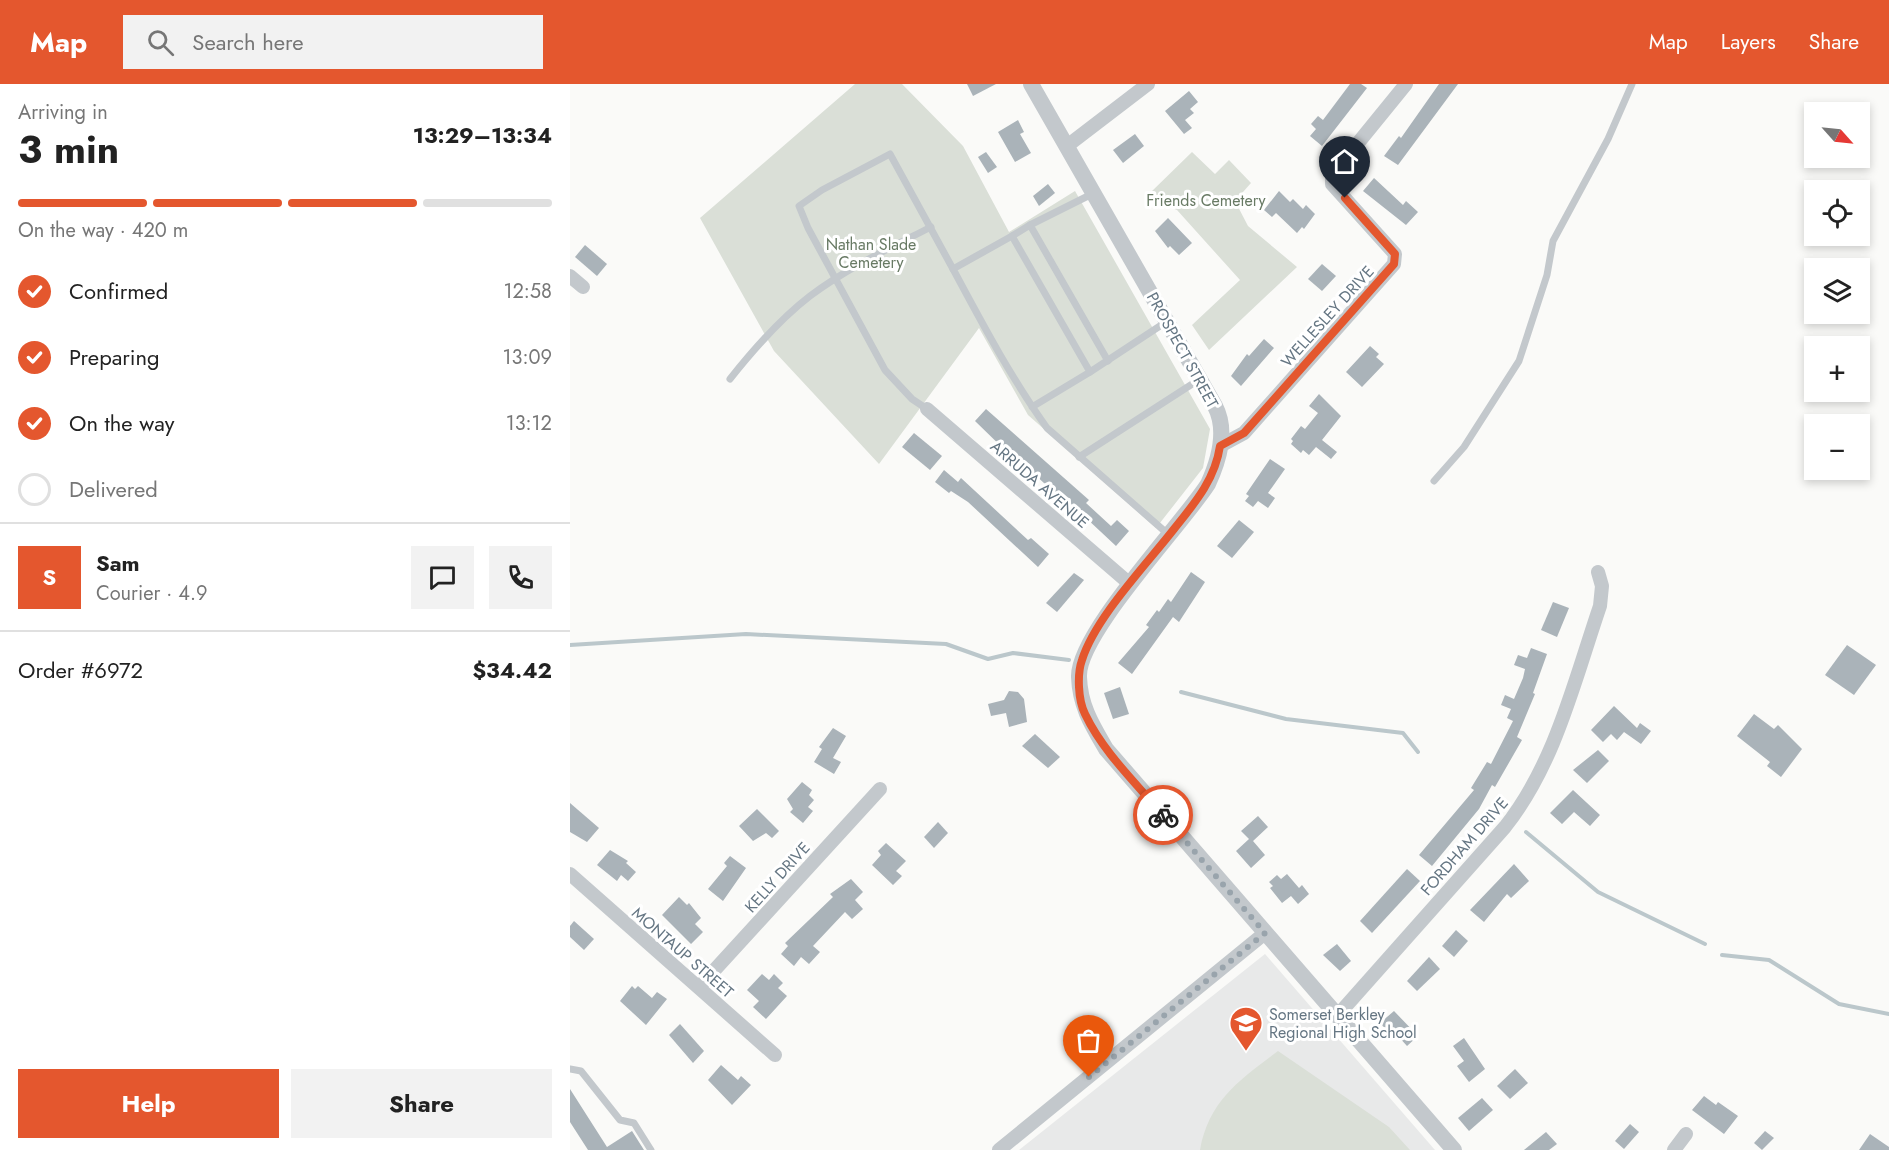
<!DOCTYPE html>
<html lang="en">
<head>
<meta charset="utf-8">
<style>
  :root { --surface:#fff; --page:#f2f2f2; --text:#222; --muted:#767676; --line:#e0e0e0; --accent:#e4572e }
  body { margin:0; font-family:Jost,sans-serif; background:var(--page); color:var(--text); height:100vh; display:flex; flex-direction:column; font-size:22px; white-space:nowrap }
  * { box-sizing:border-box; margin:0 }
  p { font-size:20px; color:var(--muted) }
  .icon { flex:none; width:33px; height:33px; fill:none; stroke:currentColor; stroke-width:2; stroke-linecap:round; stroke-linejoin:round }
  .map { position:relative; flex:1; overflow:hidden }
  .sheet { display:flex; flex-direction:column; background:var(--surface); width:570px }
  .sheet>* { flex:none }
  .needle { width:39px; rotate:117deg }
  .fabs { position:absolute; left:1234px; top:18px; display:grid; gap:12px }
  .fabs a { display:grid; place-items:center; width:66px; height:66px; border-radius:0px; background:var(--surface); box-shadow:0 3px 9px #0003; font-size:30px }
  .pin { position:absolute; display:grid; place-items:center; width:51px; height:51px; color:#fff; margin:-62px -26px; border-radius:50% 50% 50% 0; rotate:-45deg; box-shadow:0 0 6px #0007 }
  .pin .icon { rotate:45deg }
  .courier { position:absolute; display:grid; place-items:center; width:60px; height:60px; margin:-30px; border:4px solid #e4572e; border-radius:50%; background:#fff; color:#222; box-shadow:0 2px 8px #0007 }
  .summary em { font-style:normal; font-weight:700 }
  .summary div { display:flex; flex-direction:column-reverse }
  .summary { display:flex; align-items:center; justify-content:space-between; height:102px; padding:0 18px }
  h1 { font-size:39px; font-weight:700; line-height:45px }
  .bar { display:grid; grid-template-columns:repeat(4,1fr); gap:9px 6px; align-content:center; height:72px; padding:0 18px }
  .bar i { height:8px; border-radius:4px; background:var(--line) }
  .bar .on { background:var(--accent) }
  .bar p { grid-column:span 4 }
  .line { display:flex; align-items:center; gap:15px; padding:0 18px; border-top:2px solid var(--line) }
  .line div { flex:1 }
  .round { display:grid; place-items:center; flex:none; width:63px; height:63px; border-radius:0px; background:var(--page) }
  ol { padding:0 18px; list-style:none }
  li { display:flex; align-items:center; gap:18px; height:66px }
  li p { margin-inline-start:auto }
  li .icon { padding:6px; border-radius:50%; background:var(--accent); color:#fff; stroke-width:4 }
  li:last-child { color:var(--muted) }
  li i { width:33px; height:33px; border:3px solid var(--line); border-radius:50% }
  .cta { display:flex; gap:12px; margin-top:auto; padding:12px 18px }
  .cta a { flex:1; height:69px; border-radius:0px; background:var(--accent); color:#fff; font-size:24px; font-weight:700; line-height:69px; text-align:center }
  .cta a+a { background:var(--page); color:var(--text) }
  header { display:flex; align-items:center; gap:36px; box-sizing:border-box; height:84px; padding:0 30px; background:var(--accent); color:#fff }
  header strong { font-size:28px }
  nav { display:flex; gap:33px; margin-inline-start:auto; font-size:21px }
  .search { width:420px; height:54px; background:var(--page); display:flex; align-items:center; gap:15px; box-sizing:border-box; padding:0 21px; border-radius:0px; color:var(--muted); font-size:22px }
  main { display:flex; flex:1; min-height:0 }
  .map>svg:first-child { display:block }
</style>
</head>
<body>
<header>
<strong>Map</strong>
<div class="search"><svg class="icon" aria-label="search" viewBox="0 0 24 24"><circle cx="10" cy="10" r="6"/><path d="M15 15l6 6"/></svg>Search here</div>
<nav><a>Map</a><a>Layers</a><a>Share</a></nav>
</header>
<main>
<section class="sheet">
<div class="summary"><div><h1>3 min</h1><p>Arriving in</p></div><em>13:29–13:34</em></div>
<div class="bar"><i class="on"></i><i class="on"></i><i class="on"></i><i></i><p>On the way · 420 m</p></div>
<ol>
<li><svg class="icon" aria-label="check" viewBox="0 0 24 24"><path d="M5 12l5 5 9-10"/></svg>Confirmed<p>12:58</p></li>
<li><svg class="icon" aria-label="check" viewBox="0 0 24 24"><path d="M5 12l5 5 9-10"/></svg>Preparing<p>13:09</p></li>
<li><svg class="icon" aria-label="check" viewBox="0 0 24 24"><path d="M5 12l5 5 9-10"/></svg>On the way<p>13:12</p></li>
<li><i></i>Delivered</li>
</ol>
<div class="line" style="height:108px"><b class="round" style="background:var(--accent);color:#fff">S</b><div><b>Sam</b><p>Courier · 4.9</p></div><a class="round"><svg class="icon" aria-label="chat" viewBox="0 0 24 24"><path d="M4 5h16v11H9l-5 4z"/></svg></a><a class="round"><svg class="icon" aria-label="phone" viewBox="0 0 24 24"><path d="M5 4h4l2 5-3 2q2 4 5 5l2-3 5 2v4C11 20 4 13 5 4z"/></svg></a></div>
<div class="line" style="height:78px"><div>Order #6972</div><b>$34.42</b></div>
<div class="cta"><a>Help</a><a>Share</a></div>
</section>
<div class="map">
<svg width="1319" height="1066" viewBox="0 0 1319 1066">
  <rect width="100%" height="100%" fill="#fafaf8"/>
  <path fill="#e8e9e9" d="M695,870L865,1066H449Z"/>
  <g fill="#dadfd7">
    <path d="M285,0H332L393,62L439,148L505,107L640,345L633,384L586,444L458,331L409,244L309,380L204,267L130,134Z"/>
    <path d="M622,68L645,90L659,76L681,99L665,117L678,142L727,183L639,266L622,241L670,196L607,126L587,118L580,109Z"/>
    <path d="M708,967L819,1043L840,1066H630C639,1016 670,996 708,967Z"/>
  </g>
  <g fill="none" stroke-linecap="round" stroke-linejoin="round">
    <g stroke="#bbc7cb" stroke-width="4">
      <path d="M0,561L176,550L376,560L418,575L443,569L499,576"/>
      <path d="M611,608L716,635L833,649L848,668"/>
      <path d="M956,748L1028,808L1135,860"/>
      <path d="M1152,871L1199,876L1269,920L1319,930"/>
    </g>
  </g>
  <g fill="#aab3b9">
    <path d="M397,0H426L403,12Z"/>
    <path d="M780,0H791L797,4L752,62L740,52L746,45L741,40L748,32L753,36Z"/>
    <path d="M869,0H888L828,81L814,72L829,52L831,54Z"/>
    <path d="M619,7L628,18L620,25L624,29L615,36L622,44L614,50L595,27Z"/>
    <path d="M448,36L454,48L450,50L461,69L445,78L428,48Z"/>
    <path d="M565,50L574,62L553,79L543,66Z"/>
    <path d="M416,68L427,83L418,89L408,73Z"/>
    <path d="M804,94L833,121L836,117L848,128L836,141L793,107Z"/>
    <path d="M478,100L485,109L469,122L463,112Z"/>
    <path d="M709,107L720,118L723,115L733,125L736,121L745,130L734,145L732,143L727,149L706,129L702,133L694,126Z"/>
    <path d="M598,134L622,159L609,171L600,162L598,164L585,147Z"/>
    <path d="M15,161L37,180L27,192L5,173Z"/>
    <path d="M752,180L766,192L752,207L738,195Z"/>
    <path d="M694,255L704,264L671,302L661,292L677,270L679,272Z"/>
    <path d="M800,262L809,270L806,273L814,280L792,303L776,288Z"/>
    <path d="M749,310L771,332L752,356L767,368L761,375L746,363L739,371L733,366L731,369L721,360L723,357L721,355L731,342L735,345L748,329L739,322Z"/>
    <path d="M416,325L519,416L516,419L541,442L547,436L559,447L546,462L500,419L498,421L451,378L449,380L442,373L405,337Z"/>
    <path d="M344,349L372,372L360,386L332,363Z"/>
    <path d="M700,375L715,385L698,409L705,414L698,424L688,417L683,423L675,417L679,412L676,410Z"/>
    <path d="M374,386L388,398L391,394L458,456L461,454L479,470L468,483L398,418L381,407L379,409L365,398Z"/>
    <path d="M669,436L684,448L662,474L647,462Z"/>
    <path d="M621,488L635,498L609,538L603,533L562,590L548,579L579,543L576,541L587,526L589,528L598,515L601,518Z"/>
    <path d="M504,489L514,496L487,528L476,519Z"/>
    <path d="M983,518L999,524L987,553L971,546Z"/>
    <path d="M1277,561L1306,581L1284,611L1255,591Z"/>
    <path d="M961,564L977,570L963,609L965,610L947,653L952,656L925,703L922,701L909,725L862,782L849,771L904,706L901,704L917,678L921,680L943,637L937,634L941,625L931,621L935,611L944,615L953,594L955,585L944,581L948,571L957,574Z"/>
    <path d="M550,603L559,630L543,635L534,609Z"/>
    <path d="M439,607L448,608L454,615L457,638L439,643L436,629L421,632L418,620L434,616Z"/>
    <path d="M1044,622L1067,644L1070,639L1081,647L1071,660L1054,648L1047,656L1041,650L1033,658L1021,646Z"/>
    <path d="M1184,630L1204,645L1208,641L1232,665L1211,693L1197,682L1200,678L1167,652Z"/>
    <path d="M263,644L276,652L263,674L271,678L264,690L244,678L252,665L249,663Z"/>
    <path d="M465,650L490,673L478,684L452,662Z"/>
    <path d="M1028,666L1039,677L1017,699L1003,686Z"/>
    <path d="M232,698L242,706L239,711L244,716L238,723L243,727L233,739L220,728L223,725L217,715Z"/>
    <path d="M1003,706L1030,731L1020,742L1004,728L992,740L980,729Z"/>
    <path d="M0,719L29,744L17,758L0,748Z"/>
    <path d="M187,725L209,747L202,754L196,749L183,757L169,742Z"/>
    <path d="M688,732L698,743L683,757L695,771L681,784L666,767L679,755L671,747Z"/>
    <path d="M368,738L378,749L364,764L354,753Z"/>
    <path d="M316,759L336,777L326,787L332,792L323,801L302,781L311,771L308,767Z"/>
    <path d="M40,766L58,777L56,779L66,788L58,797L51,791L47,797L27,781Z"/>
    <path d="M160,772L176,784L153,817L138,805L157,782L154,779Z"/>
    <path d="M944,780L959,797L941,814L937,810L914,838L900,826Z"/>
    <path d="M837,785L850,797L802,849L790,837Z"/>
    <path d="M717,790L729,804L732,801L739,810L728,820L721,812L712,819L700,804L703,802L699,798L707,791L711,795Z"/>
    <path d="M281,795L293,808L285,816L293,825L282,835L275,828L243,862L250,868L239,880L231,873L224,882L211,870L218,862L215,859L263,813L260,810Z"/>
    <path d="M109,813L117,821L119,819L131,834L125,840L133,848L121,860L92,831Z"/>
    <path d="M4,837L24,855L14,866L0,853V842Z"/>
    <path d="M886,846L898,857L884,873L872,862Z"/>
    <path d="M767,860L781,877L770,887L753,871Z"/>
    <path d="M859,873L870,885L847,907L837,897Z"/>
    <path d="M192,890L199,896L204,890L213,899L208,904L217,912L196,935L183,923L189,917L177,906Z"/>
    <path d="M62,902L65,905L68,902L82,914L87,908L97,915L76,941L50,917Z"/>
    <path d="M824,927L848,952L837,962L828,952L825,955L810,939Z"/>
    <path d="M110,940L134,967L123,979L99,951Z"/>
    <path d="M894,954L915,985L899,998L887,982L894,977L883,962Z"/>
    <path d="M151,981L168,996L171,992L181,1001L162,1021L138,996Z"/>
    <path d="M945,985L958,999L940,1015L927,1002Z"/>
    <path d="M0,1005L37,1063L62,1047L74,1066H18L0,1038Z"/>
    <path d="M1134,1012L1146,1021L1148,1018L1168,1032L1154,1050L1122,1026Z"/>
    <path d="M912,1014L923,1026L899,1047L888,1034Z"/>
    <path d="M1060,1040L1069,1048L1054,1065L1045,1057Z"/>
    <path d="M1195,1047L1204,1054L1192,1066L1184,1059Z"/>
    <path d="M976,1048L987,1060L979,1066H954Z"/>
    <path d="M1300,1050L1319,1063V1066H1289Z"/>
  </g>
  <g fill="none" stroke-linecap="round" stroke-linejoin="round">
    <g stroke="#c3c8cc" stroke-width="7">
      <path d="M524,109L460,141L538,277"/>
      <path d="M442,152L460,141"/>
      <path d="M520,288L596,238"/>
      <path d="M160,295C183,266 210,235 240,212C277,184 320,164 361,143"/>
      <path d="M462,323L520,288L442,152L383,185C412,239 441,294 477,344L599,451"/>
      <path d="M357,325L342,315L315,286L238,144L229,122L252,106L320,70L383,185"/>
      <path d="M509,373L630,295"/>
      <path d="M864,397L894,363L949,277L977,191L983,157L1038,55L1062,0"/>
      <path d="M0,985L11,987L50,1036L64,1039L81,1066"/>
    </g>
    <g stroke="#c3c8cc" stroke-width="14">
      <path d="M497,62L578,0"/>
      <path d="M0,192L13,203"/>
      <path d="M357,325L560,500"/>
      <path d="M650,362L674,349L824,180L825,170L762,100V91L836,0"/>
      <path d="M0,790L205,971"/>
      <path d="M129,903L310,705"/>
      <path d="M768,931L935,743C985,680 1004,598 1030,522L1032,502L1028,488"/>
      <path d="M429,1066L695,849"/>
      <path d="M1104,1066L1116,1050"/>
    </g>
    <path stroke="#c3c8cc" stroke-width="16" d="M461,0L645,322C658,347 649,376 638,400C611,442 507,550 509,593C510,622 522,641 536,665L884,1066"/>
  </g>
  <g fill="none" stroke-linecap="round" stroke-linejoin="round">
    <path stroke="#99a4ac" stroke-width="6" stroke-dasharray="0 10.8" d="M519,993L695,849L593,731"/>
    <path stroke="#e4572e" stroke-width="8" d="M593,731C566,699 533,668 515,630C508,616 507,590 512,576C525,534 576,481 604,445C624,420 645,396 650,362L674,349L824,180L825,170L775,114"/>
  </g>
  <defs>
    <g id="school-pin" transform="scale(1.725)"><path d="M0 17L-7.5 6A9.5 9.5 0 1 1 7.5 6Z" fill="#e4572e" stroke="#fff"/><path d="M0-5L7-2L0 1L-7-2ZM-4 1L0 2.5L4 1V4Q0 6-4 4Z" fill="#fff"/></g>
  </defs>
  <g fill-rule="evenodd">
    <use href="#school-pin" x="676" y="939"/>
  </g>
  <g text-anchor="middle" stroke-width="6" stroke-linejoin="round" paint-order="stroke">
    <g font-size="16" fill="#687a64" stroke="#fff">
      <text x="636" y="122">Friends Cemetery</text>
      <text x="301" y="166">Nathan Slade<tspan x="301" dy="18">Cemetery</tspan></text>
    </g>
    <g font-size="16" fill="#657683" stroke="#fff">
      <text transform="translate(757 232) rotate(-48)" y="6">WELLESLEY DRIVE</text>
      <text transform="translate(613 266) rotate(61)" y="6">PROSPECT STREET</text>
      <text transform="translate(470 400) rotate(41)" y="6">ARRUDA AVENUE</text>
      <text transform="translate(894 762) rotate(-49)" y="6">FORDHAM DRIVE</text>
      <text transform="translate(207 793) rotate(-48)" y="6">KELLY DRIVE</text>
      <text transform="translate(113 868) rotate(41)" y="6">MONTAUP STREET</text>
    </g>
    <g font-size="16" fill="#657683" stroke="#fff" text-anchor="start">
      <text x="699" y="936">Somerset Berkley<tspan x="699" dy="18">Regional High School</tspan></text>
    </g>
  </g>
</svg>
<div class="fabs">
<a><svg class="needle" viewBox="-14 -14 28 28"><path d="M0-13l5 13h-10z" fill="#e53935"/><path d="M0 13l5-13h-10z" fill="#767676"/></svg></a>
<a><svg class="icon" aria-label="locate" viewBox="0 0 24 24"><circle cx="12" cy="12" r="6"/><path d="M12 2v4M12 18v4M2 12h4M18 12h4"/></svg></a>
<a><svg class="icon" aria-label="layers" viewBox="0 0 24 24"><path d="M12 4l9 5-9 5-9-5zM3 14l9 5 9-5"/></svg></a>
<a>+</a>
<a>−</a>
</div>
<div class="pin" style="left:519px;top:993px;background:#ea580c"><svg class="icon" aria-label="bag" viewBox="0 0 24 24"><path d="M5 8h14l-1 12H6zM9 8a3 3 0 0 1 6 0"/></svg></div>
<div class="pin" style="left:775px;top:114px;background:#1f2937"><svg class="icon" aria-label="home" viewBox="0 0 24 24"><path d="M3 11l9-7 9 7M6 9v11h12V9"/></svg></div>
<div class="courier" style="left:593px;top:731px"><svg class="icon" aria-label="bike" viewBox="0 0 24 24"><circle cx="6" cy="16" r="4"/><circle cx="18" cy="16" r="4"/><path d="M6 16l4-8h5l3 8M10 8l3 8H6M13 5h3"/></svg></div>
</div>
</main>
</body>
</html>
